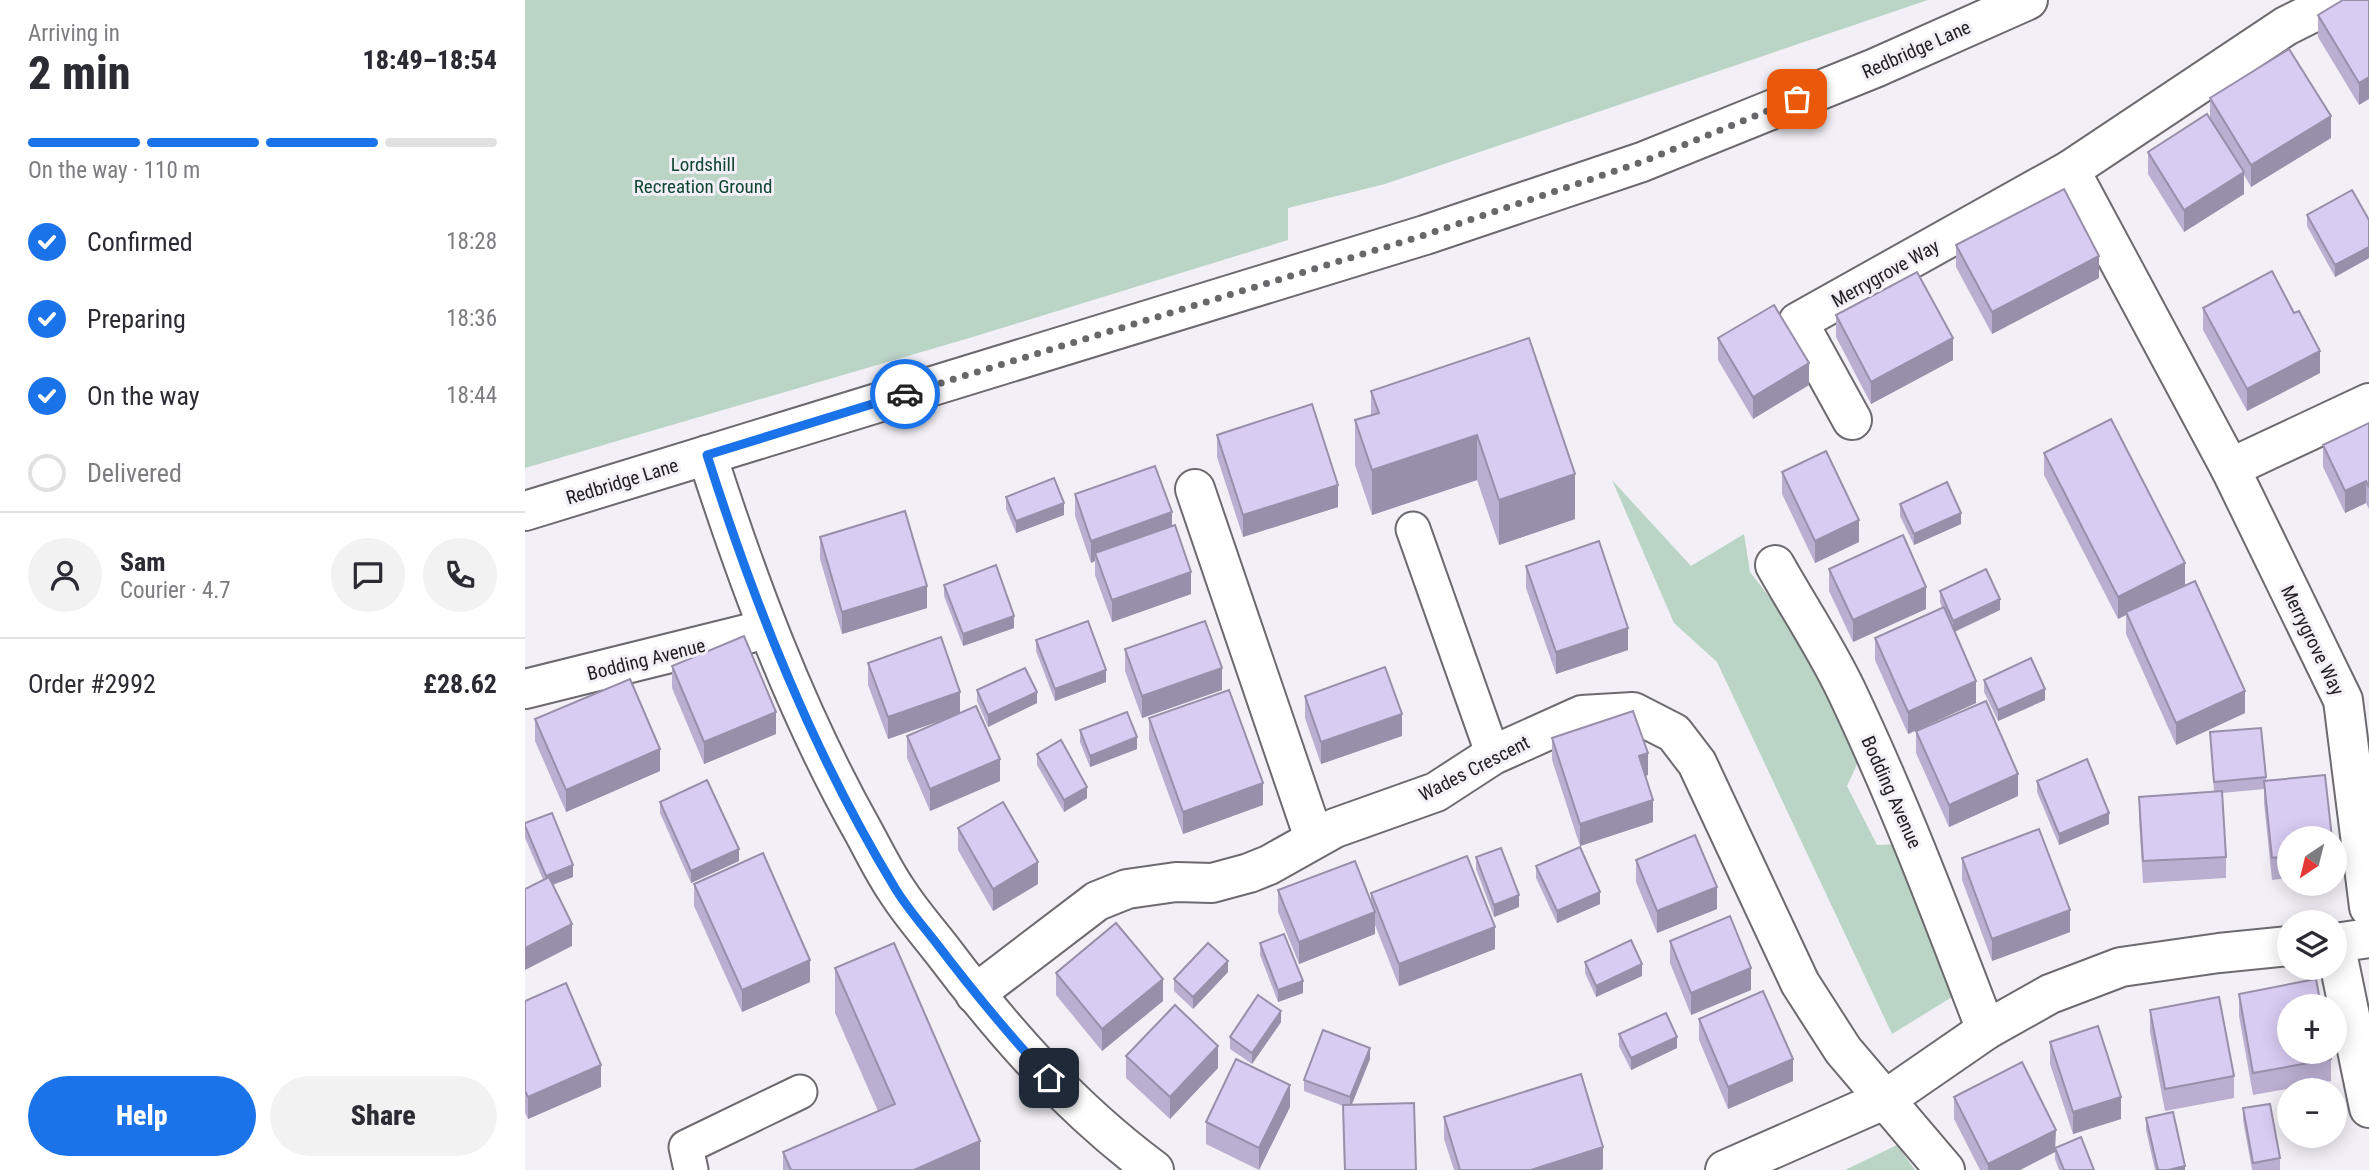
<!DOCTYPE html>
<html lang="en">
<head>
<meta charset="utf-8">
<style>
  :root { --surface:#fff; --page:#f2f2f3; --text:#2b2b33; --muted:#7c7c81; --line:#e1e1e2; --accent:#1a73e8 }
  body { margin:0; font-family:"Roboto Condensed",sans-serif; background:var(--page); color:var(--text); height:100vh; display:flex; flex-direction:column; font-size:26px; white-space:nowrap }
  * { box-sizing:border-box; margin:0 }
  p { font-size:23px; color:var(--muted) }
  .icon { flex:none; width:38px; height:38px; fill:none; stroke:currentColor; stroke-width:2; stroke-linecap:round; stroke-linejoin:round }
  .map { position:relative; flex:1; overflow:hidden }
  .panel { display:flex; flex-direction:column; background:var(--surface); width:525px }
  .panel>* { flex:none }
  .needle { width:46px; rotate:215deg }
  .buttons { position:absolute; left:1752px; top:826px; display:grid; gap:14px }
  .buttons a { display:grid; place-items:center; width:70px; height:70px; border-radius:50%; background:var(--surface); box-shadow:0 4px 18px #0003; font-size:35px }
  .pin { position:absolute; display:grid; place-items:center; width:60px; height:60px; color:#fff; margin:-30px; border-radius:14px; box-shadow:0 4px 10px #0006 }
  .courier { position:absolute; display:grid; place-items:center; width:70px; height:70px; margin:-35px; border:5px solid #1a73e8; border-radius:50%; background:#fff; color:#222; box-shadow:0 2px 9px #0007 }
  .head em { font-style:normal; font-weight:800 }
  .head div { display:flex; flex-direction:column-reverse }
  .head { display:flex; align-items:center; justify-content:space-between; height:119px; padding:0 28px }
  h1 { font-size:46px; font-weight:800; line-height:52px }
  .bar { display:grid; grid-template-columns:repeat(4,1fr); gap:10px 7px; align-content:center; height:84px; padding:0 28px }
  .bar i { height:9px; border-radius:5px; background:var(--line) }
  .bar .current { background:var(--accent) }
  .bar p { grid-column:span 4 }
  .line { display:flex; align-items:center; gap:18px; padding:0 28px; border-top:2px solid var(--line) }
  .line div { flex:1 }
  .round { display:grid; place-items:center; flex:none; width:74px; height:74px; border-radius:37px; background:var(--page) }
  ol { padding:0 28px; list-style:none }
  li { display:flex; align-items:center; gap:21px; height:77px }
  li p { margin-inline-start:auto }
  li .icon { padding:7px; border-radius:50%; background:var(--accent); color:#fff; stroke-width:4 }
  li:last-child { color:var(--muted) }
  li i { width:38px; height:38px; border:4px solid var(--line); border-radius:50% }
  .action { display:flex; gap:14px; margin-top:auto; padding:14px 28px }
  .action a { flex:1; height:80px; border-radius:42px; background:var(--accent); color:#fff; font-size:28px; font-weight:800; line-height:80px; text-align:center }
  .action a+a { background:var(--page); color:var(--text) }
  main { display:flex; flex:1; min-height:0 }
  .map>svg:first-child { display:block }
</style>
</head>
<body>
<main>
<section class="panel">
<div class="head"><div><h1>2 min</h1><p>Arriving in</p></div><em>18:49–18:54</em></div>
<div class="bar"><i class="current"></i><i class="current"></i><i class="current"></i><i></i><p>On the way · 110 m</p></div>
<ol>
<li><svg class="icon" aria-label="check" viewBox="0 0 24 24"><path d="M5 12l5 5 9-10"/></svg>Confirmed<p>18:28</p></li>
<li><svg class="icon" aria-label="check" viewBox="0 0 24 24"><path d="M5 12l5 5 9-10"/></svg>Preparing<p>18:36</p></li>
<li><svg class="icon" aria-label="check" viewBox="0 0 24 24"><path d="M5 12l5 5 9-10"/></svg>On the way<p>18:44</p></li>
<li><i></i>Delivered</li>
</ol>
<div class="line" style="height:126px"><a class="round"><svg class="icon" aria-label="person" viewBox="0 0 24 24"><circle cx="12" cy="8" r="4"/><path d="M4 21q1-7 8-7t8 7"/></svg></a><div><b>Sam</b><p>Courier · 4.7</p></div><a class="round"><svg class="icon" aria-label="chat" viewBox="0 0 24 24"><path d="M4 5h16v11H9l-5 4z"/></svg></a><a class="round"><svg class="icon" aria-label="phone" viewBox="0 0 24 24"><path d="M5 4h4l2 5-3 2q2 4 5 5l2-3 5 2v4C11 20 4 13 5 4z"/></svg></a></div>
<div class="line" style="height:91px"><div>Order #2992</div><b>£28.62</b></div>
<div class="action"><a>Help</a><a>Share</a></div>
</section>
<div class="map">
<svg width="1844" height="1170" viewBox="0 0 1844 1170">
  <rect width="100%" height="100%" fill="#f2f0f6"/>
  <g fill="#bad4c6">
    <path d="M0,0H1403L860,184L763,208V240L451,336L0,468Z"/>
    <path d="M1087,480L1166,566L1219,534L1225,572L1290,656L1335,758L1322,786L1352,845L1373,844L1432,994L1367,1034L1192,662L1149,623Z"/>
    <path d="M1372,1145L1390,1170H1320Z"/>
  </g>
  <g fill="none" stroke-linecap="round" stroke-linejoin="round">
    <g stroke="#6c6a6f" stroke-width="37">
      <g id="lane">
        <path d="M888,529L968,755"/>
        <path d="M166,1170L161,1147L275,1092"/>
      </g>
    </g>
    <g stroke="#6c6a6f" stroke-width="42">
      <g id="street">
        <path d="M1545,170L1761,26L1813,0"/>
        <path d="M1327,420L1273,322L1545,170L1705,468L1818,700L1844,907"/>
        <path d="M182,455C224,585 271,712 338,831C349,851 359,872 372,891C386,913 404,933 420,954C481,1035 548,1110 629,1170"/>
        <path d="M1705,468L1844,403"/>
        <path d="M670,489L789,838"/>
        <path d="M0,511L900,235L1117,162L1350,68L1503,0"/>
        <path d="M1250,565C1273,606 1301,648 1321,690C1374,801 1417,915 1461,1030"/>
        <path d="M0,689L242,629"/>
        <path d="M1844,938L1810,943L1844,1108"/>
        <path d="M450,994L572,901L602,889L651,882L687,883L724,873L744,865L810,828L911,792L968,755L1057,715L1108,712L1149,733L1172,763L1275,983L1318,1050L1420,1170"/>
        <path d="M1200,1170L1361,1099L1461,1030L1525,994L1596,967L1694,953L1764,946"/>
      </g>
    </g>
    <use href="#lane" stroke="#fff" stroke-width="33"/>
    <use href="#street" stroke="#fff" stroke-width="38"/>
  </g>
  <g fill="#bbafd1">
    <path d="M1844,0L1834,105L1793,37V15Z"/>
    <path d="M1685,98L1806,138L1726,187L1719,175V194L1659,232L1623,174V152L1685,119Z"/>
    <path d="M1782,215L1844,220V258L1810,277L1782,226Z"/>
    <path d="M1431,245L1574,278L1467,334L1431,267Z"/>
    <path d="M1678,308L1769,313L1795,373L1722,411L1678,330Z"/>
    <path d="M1311,315L1428,360L1346,404L1311,337Z"/>
    <path d="M1004,338L1050,519L974,545L952,480L847,515L830,465V420L846,415V391Z"/>
    <path d="M1193,338L1284,385L1228,419L1193,360Z"/>
    <path d="M1844,423V509L1841,503L1820,513L1798,467V445Z"/>
    <path d="M692,435L813,507L718,537L692,457Z"/>
    <path d="M1519,453L1660,585L1649,591L1720,713L1651,745L1601,634V615L1593,619L1519,475Z"/>
    <path d="M1257,472L1334,542L1290,563L1257,494Z"/>
    <path d="M550,494L647,526L666,594L587,622L570,575V561L566,563L550,516Z"/>
    <path d="M481,497L539,515L491,533L481,509Z"/>
    <path d="M1375,504L1436,524L1389,545L1375,516Z"/>
    <path d="M295,537L402,608L317,634L295,559Z"/>
    <path d="M1001,566L1103,650L1031,674L1001,588Z"/>
    <path d="M1304,569L1401,609L1328,642L1304,591Z"/>
    <path d="M419,585L489,628L438,646L419,596Z"/>
    <path d="M1415,591L1475,610L1430,632L1451,703L1383,734L1350,660V638L1417,608L1415,602Z"/>
    <path d="M511,640L581,682L530,701L511,651Z"/>
    <path d="M600,649L697,690L617,718L600,671Z"/>
    <path d="M343,663L435,713L475,781L405,811L382,758V736L423,718L363,739L343,685Z"/>
    <path d="M147,666L251,734L179,764L147,688Z"/>
    <path d="M1459,680L1520,700L1473,721L1459,692Z"/>
    <path d="M452,690L512,703L463,727L452,701Z"/>
    <path d="M780,696L877,736L796,764L780,718Z"/>
    <path d="M624,718L738,805L658,834L624,740Z"/>
    <path d="M10,719L135,771L41,812L10,741Z"/>
    <path d="M555,730L612,749L565,767L555,742Z"/>
    <path d="M1391,731L1493,796L1424,827L1391,753Z"/>
    <path d="M1685,732L1741,777V781L1764,838V878L1747,880L1739,803V789L1697,793L1701,857V878L1618,883L1614,819V797L1689,792Z"/>
    <path d="M1027,738L1123,775L1120,776L1128,822L1055,846L1027,760Z"/>
    <path d="M512,754L562,798L539,812L512,765Z"/>
    <path d="M1512,781L1584,824L1534,845L1512,792Z"/>
    <path d="M135,802L214,861L166,883L135,813Z"/>
    <path d="M0,823L48,877L28,885L47,946L0,838Z"/>
    <path d="M433,828L513,884L468,911L433,850Z"/>
    <path d="M951,857L994,907L969,917L951,869Z"/>
    <path d="M1437,858L1545,932L1467,961L1437,880Z"/>
    <path d="M1111,860L1192,909L1132,933L1111,882Z"/>
    <path d="M1011,866L1075,904L1032,923L1011,878Z"/>
    <path d="M169,884L285,982L217,1012L169,906Z"/>
    <path d="M753,890L846,901V893L970,949L874,986L850,925V934L774,964L753,912Z"/>
    <path d="M1145,941L1226,990L1166,1015L1145,963Z"/>
    <path d="M735,943L778,993L753,1002L735,955Z"/>
    <path d="M1060,962L1117,976L1071,997L1060,973Z"/>
    <path d="M310,968L455,1170H258V1152L353,1111L310,1013Z"/>
    <path d="M703,972L668,1009L649,991V979Z"/>
    <path d="M531,973L638,1001L577,1051L531,995Z"/>
    <path d="M1714,994L1806,1059V1081L1728,1095L1714,1016Z"/>
    <path d="M0,1001L76,1087L3,1119L0,1113Z"/>
    <path d="M1625,1010L1709,1076V1098L1640,1111L1625,1032Z"/>
    <path d="M1174,1019L1268,1081L1203,1109L1174,1040Z"/>
    <path d="M756,1022L727,1064L705,1049V1037Z"/>
    <path d="M1094,1034L1152,1048L1106,1070L1094,1046Z"/>
    <path d="M1525,1042L1596,1119L1548,1134L1525,1064Z"/>
    <path d="M601,1056L693,1068L645,1119L601,1078Z"/>
    <path d="M845,1059L827,1104L891,1170H819L818,1106L779,1091V1080Z"/>
    <path d="M1429,1097L1531,1147L1569,1170H1534L1530,1159V1152L1495,1170H1455L1429,1119Z"/>
    <path d="M765,1107L734,1170L681,1144V1122Z"/>
    <path d="M1718,1108L1755,1158V1170H1727L1718,1120Z"/>
    <path d="M919,1117L1078,1169L1075,1170H929L919,1139Z"/>
    <path d="M1621,1118L1660,1170H1630L1621,1130Z"/>
  </g>
  <g fill="#988faa">
    <path d="M1844,77V99L1834,105V83Z"/>
    <path d="M1806,116V138L1726,187V165Z"/>
    <path d="M1719,172V194L1659,232V210Z"/>
    <path d="M1844,247V258L1810,277V265Z"/>
    <path d="M1574,256V278L1467,334V312Z"/>
    <path d="M1428,338V360L1346,404V382Z"/>
    <path d="M1795,351V373L1722,411V389Z"/>
    <path d="M1284,363V385L1228,419V397Z"/>
    <path d="M952,435V480L847,515V470Z"/>
    <path d="M1050,474V519L974,545V500Z"/>
    <path d="M1841,481V503L1820,513V491Z"/>
    <path d="M813,485V507L718,537V515Z"/>
    <path d="M539,503V515L491,533V521Z"/>
    <path d="M647,512V534L570,553V561L566,563V541Z"/>
    <path d="M1436,513V524L1389,545V534Z"/>
    <path d="M1334,520V542L1290,563V541Z"/>
    <path d="M1660,563V585L1602,614L1601,612V615L1593,619V597Z"/>
    <path d="M666,572V594L587,622V600Z"/>
    <path d="M402,586V608L317,634V612Z"/>
    <path d="M1401,587V609L1328,642V620Z"/>
    <path d="M1475,599V610L1428,632V621Z"/>
    <path d="M489,616V628L438,646V634Z"/>
    <path d="M1103,628V650L1031,674V652Z"/>
    <path d="M697,668V690L617,718V696Z"/>
    <path d="M581,670V682L530,701V689Z"/>
    <path d="M1451,681V703L1383,734V712Z"/>
    <path d="M1520,689V700L1473,721V710Z"/>
    <path d="M1720,691V713L1651,745V723Z"/>
    <path d="M435,692V714L363,739V717Z"/>
    <path d="M512,692V703L463,727V715Z"/>
    <path d="M251,712V734L179,764V742Z"/>
    <path d="M877,714V736L796,764V742Z"/>
    <path d="M612,737V749L565,767V756Z"/>
    <path d="M135,749V771L41,812V790Z"/>
    <path d="M1123,753V775L1114,778V756Z"/>
    <path d="M475,759V781L405,811V789Z"/>
    <path d="M1493,774V796L1424,827V805Z"/>
    <path d="M738,783V805L658,834V812Z"/>
    <path d="M562,787V798L539,812V800Z"/>
    <path d="M1128,800V822L1055,846V824Z"/>
    <path d="M1584,813V824L1534,845V834Z"/>
    <path d="M214,849V861L166,883V871Z"/>
    <path d="M513,862V884L468,911V889Z"/>
    <path d="M48,865V877L21,887V876Z"/>
    <path d="M1192,887V909L1132,933V911Z"/>
    <path d="M1075,892V904L1032,923V911Z"/>
    <path d="M994,895V907L969,917V905Z"/>
    <path d="M1545,910V932L1467,961V939Z"/>
    <path d="M850,912V934L774,964V942Z"/>
    <path d="M47,924V946L0,970V948Z"/>
    <path d="M970,927V949L874,986V964Z"/>
    <path d="M285,960V982L217,1012V990Z"/>
    <path d="M703,961V972L668,1009V997Z"/>
    <path d="M1117,964V976L1071,997V986Z"/>
    <path d="M1226,968V990L1166,1015V993Z"/>
    <path d="M638,979V1001L577,1051V1029Z"/>
    <path d="M778,981V993L753,1002V990Z"/>
    <path d="M756,1011V1022L727,1064V1053Z"/>
    <path d="M1152,1037V1048L1106,1070V1058Z"/>
    <path d="M693,1046V1068L645,1119V1097Z"/>
    <path d="M845,1048V1059L825,1109V1097Z"/>
    <path d="M1268,1059V1081L1203,1109V1087Z"/>
    <path d="M76,1065V1087L3,1119V1097Z"/>
    <path d="M765,1085V1107L734,1170V1148Z"/>
    <path d="M1596,1097V1119L1548,1134V1112Z"/>
    <path d="M1531,1130L1530,1152L1495,1170H1463V1164Z"/>
    <path d="M455,1141V1170H389Z"/>
    <path d="M1078,1147V1169L1075,1170H1006Z"/>
    <path d="M1660,1166V1170H1643Z"/>
  </g>
  <g fill="#d9ccf3" stroke="#988faa" stroke-width="2">
    <path d="M1818,0H1844V77L1834,83L1793,15Z"/>
    <path d="M1764,49L1806,116L1726,165L1685,98Z"/>
    <path d="M1682,114L1719,172L1659,210L1623,152Z"/>
    <path d="M1539,189L1574,256L1467,312L1431,245Z"/>
    <path d="M1827,190L1844,220V247L1810,265L1782,215Z"/>
    <path d="M1747,271L1769,313L1774,311L1795,351L1722,389L1678,308Z"/>
    <path d="M1392,272L1428,338L1346,382L1311,315Z"/>
    <path d="M1249,305L1284,363L1228,397L1193,338Z"/>
    <path d="M1004,338L1050,474L974,500L952,435L847,470L830,420L854,413L846,391Z"/>
    <path d="M787,404L813,485L718,515L692,435Z"/>
    <path d="M1586,419L1660,563L1593,597L1519,453Z"/>
    <path d="M1844,423V487L1841,481L1820,491L1798,445Z"/>
    <path d="M1301,451L1334,520L1290,541L1257,472Z"/>
    <path d="M630,466L647,512L566,541L550,494Z"/>
    <path d="M529,478L539,503L491,521L481,497Z"/>
    <path d="M1422,482L1436,513L1389,534L1375,504Z"/>
    <path d="M380,511L402,586L317,612L295,537Z"/>
    <path d="M650,525L666,572L587,600L570,553Z"/>
    <path d="M1378,535L1401,587L1328,620L1304,569Z"/>
    <path d="M1074,541L1103,628L1031,652L1001,566Z"/>
    <path d="M471,565L489,616L438,634L419,585Z"/>
    <path d="M1461,569L1475,599L1428,621L1415,591Z"/>
    <path d="M1670,581L1720,691L1651,723L1601,612Z"/>
    <path d="M1419,607L1451,681L1383,712L1350,638Z"/>
    <path d="M563,621L581,670L530,689L511,640Z"/>
    <path d="M680,621L697,668L617,696L600,649Z"/>
    <path d="M219,636L251,712L179,742L147,666Z"/>
    <path d="M416,637L435,692L363,717L343,663Z"/>
    <path d="M1506,658L1520,689L1473,710L1459,680Z"/>
    <path d="M860,667L877,714L796,742L780,696Z"/>
    <path d="M500,668L512,692L463,715L452,690Z"/>
    <path d="M105,679L135,749L41,790L10,719Z"/>
    <path d="M704,690L738,783L658,812L624,718Z"/>
    <path d="M1461,701L1493,774L1424,805L1391,731Z"/>
    <path d="M451,706L475,759L405,789L382,736Z"/>
    <path d="M1108,711L1123,753L1114,756L1128,800L1055,824L1027,738Z"/>
    <path d="M602,712L612,737L565,756L555,730Z"/>
    <path d="M1736,728L1741,777L1689,782L1685,732Z"/>
    <path d="M536,740L562,787L539,800L512,754Z"/>
    <path d="M1562,759L1584,813L1534,834L1512,781Z"/>
    <path d="M1800,775L1807,838H1764V856L1747,858L1739,781Z"/>
    <path d="M182,780L214,849L166,871L135,802Z"/>
    <path d="M1697,791L1701,857L1618,861L1614,797Z"/>
    <path d="M478,802L513,862L468,889L433,828Z"/>
    <path d="M27,813L48,865L21,876L0,826V823Z"/>
    <path d="M1514,829L1545,910L1467,939L1437,858Z"/>
    <path d="M1170,835L1192,887L1132,911L1111,860Z"/>
    <path d="M1055,847L1075,892L1032,911L1011,866Z"/>
    <path d="M976,848L994,895L969,905L951,857Z"/>
    <path d="M238,853L285,960L217,990L169,884Z"/>
    <path d="M942,856L970,927L874,964L846,893Z"/>
    <path d="M830,861L850,912L774,942L753,890Z"/>
    <path d="M24,877L47,924L0,948V889Z"/>
    <path d="M1205,916L1226,968L1166,993L1145,941Z"/>
    <path d="M591,923L638,979L577,1029L531,973Z"/>
    <path d="M759,934L778,981L753,990L735,943Z"/>
    <path d="M1106,940L1117,964L1071,986L1060,962Z"/>
    <path d="M369,943L455,1141L389,1170H266L258,1152L370,1104L310,968Z"/>
    <path d="M683,943L703,961L668,997L649,979Z"/>
    <path d="M1791,979L1796,1006H1764V1052H1805L1806,1059L1728,1073L1714,994Z"/>
    <path d="M41,983L76,1065L3,1097L0,1091V1001Z"/>
    <path d="M1238,991L1268,1059L1203,1087L1174,1019Z"/>
    <path d="M733,995L756,1011L727,1053L705,1037Z"/>
    <path d="M1694,997L1709,1076L1640,1089L1625,1010Z"/>
    <path d="M650,1005L693,1046L645,1097L601,1056Z"/>
    <path d="M1141,1013L1152,1037L1106,1058L1094,1034Z"/>
    <path d="M1573,1026L1596,1097L1548,1112L1525,1042Z"/>
    <path d="M798,1030L845,1048L825,1097L779,1080Z"/>
    <path d="M711,1059L765,1085L734,1148L681,1122Z"/>
    <path d="M1497,1062L1531,1130L1463,1164L1429,1097Z"/>
    <path d="M1056,1074L1078,1147L1006,1170H935L919,1117Z"/>
    <path d="M889,1103L891,1170H820L818,1105Z"/>
    <path d="M1745,1104L1755,1158L1728,1163L1718,1108Z"/>
    <path d="M1648,1112L1660,1166L1643,1170H1633L1621,1118Z"/>
    <path d="M1556,1137L1569,1170H1539L1530,1148Z"/>
  </g>
  <g fill="none" stroke-linecap="round" stroke-linejoin="round">
    <path stroke="#68676a" stroke-width="7" stroke-dasharray="0 12.6" d="M380,394L900,235L1117,162L1272,99"/>
    <path stroke="#1a73e8" stroke-width="9" d="M380,394L182,455C230,606 288,753 370,888C382,908 398,926 412,944C447,990 484,1035 524,1078"/>
  </g>
  <g text-anchor="middle" stroke-width="6" stroke-linejoin="round" paint-order="stroke">
    <g font-size="19" fill="#1e1d1f" stroke="#f2f0f6">
      <text transform="translate(1391 49) rotate(-24)" y="7">Redbridge Lane</text>
      <text transform="translate(1360 273) rotate(-29)" y="7">Merrygrove Way</text>
      <text transform="translate(97 481) rotate(-17)" y="7">Redbridge Lane</text>
      <text transform="translate(1788 640) rotate(64)" y="7">Merrygrove Way</text>
      <text transform="translate(121 659) rotate(-14)" y="7">Bodding Avenue</text>
      <text transform="translate(949 768) rotate(-27)" y="7">Wades Crescent</text>
      <text transform="translate(1367 792) rotate(66)" y="7">Bodding Avenue</text>
    </g>
    <g font-size="19" fill="#104630" stroke="#f2f0f6">
      <text x="178" y="171">Lordshill<tspan x="178" dy="22">Recreation Ground</tspan></text>
    </g>
  </g>
</svg>
<div class="buttons">
<a><svg class="needle" viewBox="-14 -14 28 28"><path d="M0-13l5 13h-10z" fill="#e53935"/><path d="M0 13l5-13h-10z" fill="#7c7c81"/></svg></a>
<a><svg class="icon" aria-label="layers" viewBox="0 0 24 24"><path d="M12 4l9 5-9 5-9-5zM3 14l9 5 9-5"/></svg></a>
<a>+</a>
<a>−</a>
</div>
<div class="pin" style="left:1272px;top:99px;background:#ea580c"><svg class="icon" aria-label="bag" viewBox="0 0 24 24"><path d="M5 8h14l-1 12H6zM9 8a3 3 0 0 1 6 0"/></svg></div>
<div class="pin" style="left:524px;top:1078px;background:#1f2937"><svg class="icon" aria-label="home" viewBox="0 0 24 24"><path d="M3 11l9-7 9 7M6 9v11h12V9"/></svg></div>
<div class="courier" style="left:380px;top:394px"><svg class="icon" aria-label="car" viewBox="0 0 24 24"><path d="M5 17H2v-5l4-1 3-4h7l3 4 3 1v5h-3M9 17h6M6 11h13"/><circle cx="7" cy="17" r="2"/><circle cx="17" cy="17" r="2"/></svg></div>
</div>
</main>
</body>
</html>
